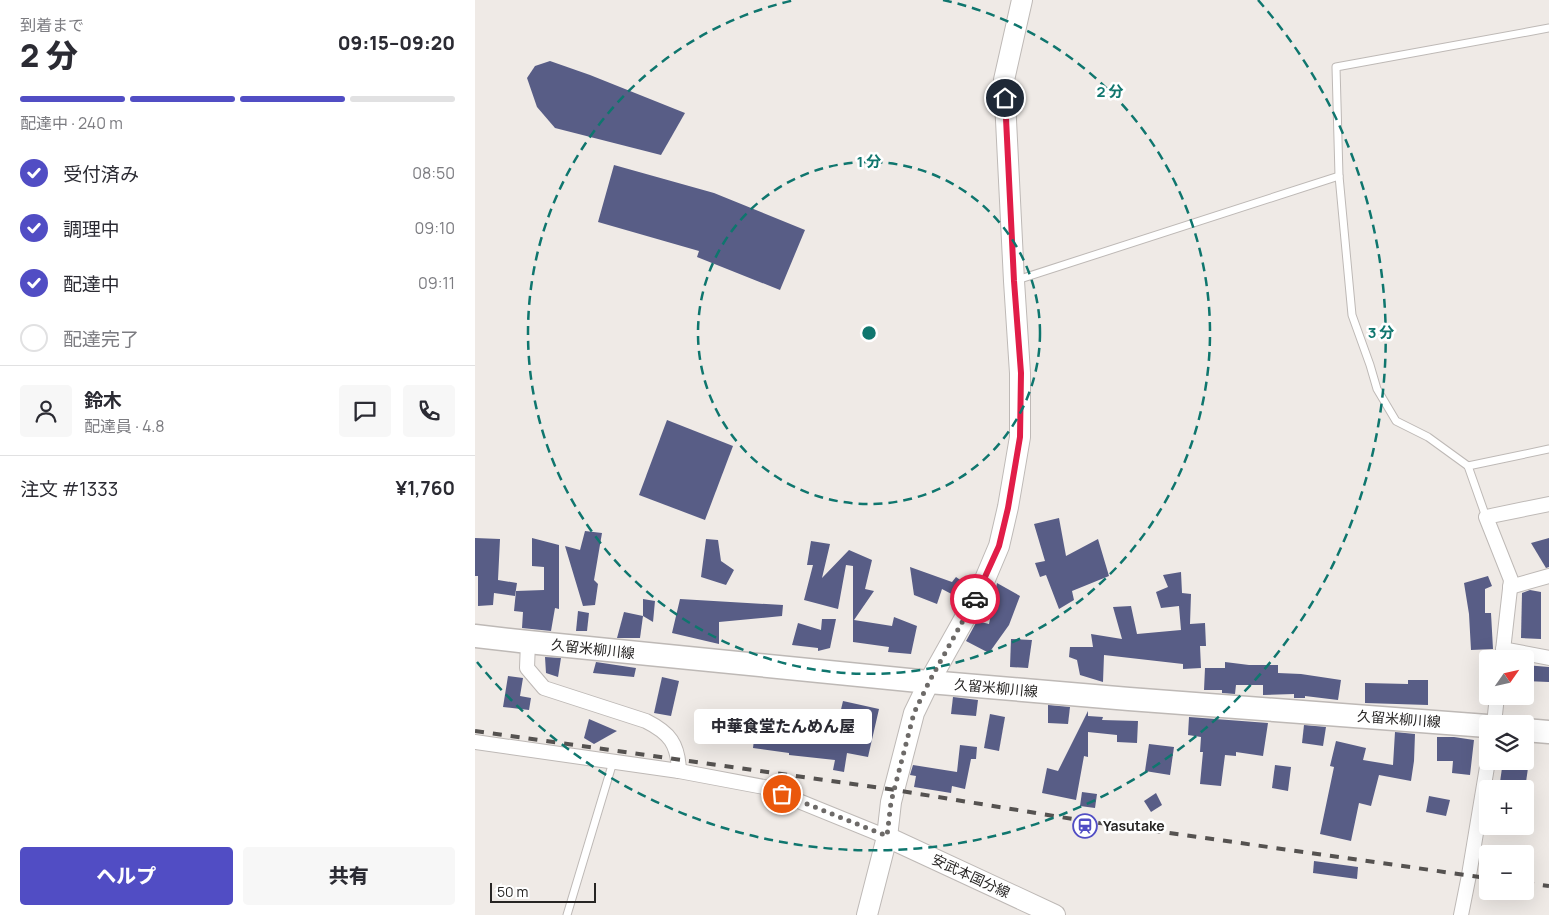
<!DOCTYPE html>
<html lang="ja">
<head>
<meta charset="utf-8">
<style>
  :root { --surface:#fff; --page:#f7f7f7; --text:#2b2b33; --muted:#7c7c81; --line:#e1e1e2; --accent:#514dc4 }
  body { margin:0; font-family:Manrope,"Noto Sans JP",sans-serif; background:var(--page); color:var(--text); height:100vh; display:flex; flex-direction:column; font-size:19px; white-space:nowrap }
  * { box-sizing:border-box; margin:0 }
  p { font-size:16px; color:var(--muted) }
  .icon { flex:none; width:28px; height:28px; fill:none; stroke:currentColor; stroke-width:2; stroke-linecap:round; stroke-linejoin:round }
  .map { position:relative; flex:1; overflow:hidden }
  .details { display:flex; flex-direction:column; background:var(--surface); width:475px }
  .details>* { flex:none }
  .needle { width:32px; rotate:56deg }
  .tools { position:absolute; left:1004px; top:650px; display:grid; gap:10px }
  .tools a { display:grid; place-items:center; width:55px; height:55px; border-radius:5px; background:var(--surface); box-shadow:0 5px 20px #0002; font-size:25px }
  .scale { position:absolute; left:15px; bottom:12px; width:106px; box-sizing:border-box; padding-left:5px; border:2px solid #272524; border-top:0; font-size:14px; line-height:18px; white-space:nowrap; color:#272524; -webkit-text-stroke:4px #fff; paint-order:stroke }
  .pin { position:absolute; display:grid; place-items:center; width:42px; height:42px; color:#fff; margin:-21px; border:2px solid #fff; border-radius:50%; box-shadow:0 1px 5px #0007 }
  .courier { position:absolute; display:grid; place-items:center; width:50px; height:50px; margin:-25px; border:4px solid #e11d48; border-radius:50%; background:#fff; color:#222; box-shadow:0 1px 6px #0007 }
  .bubble { position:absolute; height:35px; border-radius:5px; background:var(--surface); box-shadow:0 5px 20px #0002; font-size:16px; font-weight:800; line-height:35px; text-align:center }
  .overview em { font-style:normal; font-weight:800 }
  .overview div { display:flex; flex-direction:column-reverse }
  .overview { display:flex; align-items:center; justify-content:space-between; height:85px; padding:0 20px }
  h1 { font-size:32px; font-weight:800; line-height:38px }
  .bar { display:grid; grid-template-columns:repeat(4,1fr); gap:8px 5px; align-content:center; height:60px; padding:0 20px }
  .bar i { height:6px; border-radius:4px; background:var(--line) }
  .bar .current { background:var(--accent) }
  .bar p { grid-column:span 4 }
  .line { display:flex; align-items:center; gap:12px; padding:0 20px; border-top:1px solid var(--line) }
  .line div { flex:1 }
  .round { display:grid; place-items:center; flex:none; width:52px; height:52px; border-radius:5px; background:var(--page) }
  ol { padding:0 20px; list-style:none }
  li { display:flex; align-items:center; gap:15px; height:55px }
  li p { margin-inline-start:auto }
  li .icon { padding:5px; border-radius:50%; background:var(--accent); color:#fff; stroke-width:4 }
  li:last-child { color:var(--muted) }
  li i { width:28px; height:28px; border:2px solid var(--line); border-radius:50% }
  .button { display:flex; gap:10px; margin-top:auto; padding:10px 20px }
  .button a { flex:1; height:58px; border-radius:5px; background:var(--accent); color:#fff; font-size:20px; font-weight:800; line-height:58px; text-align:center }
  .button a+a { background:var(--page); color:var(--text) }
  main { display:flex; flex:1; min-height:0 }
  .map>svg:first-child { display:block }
</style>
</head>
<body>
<main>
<section class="details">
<div class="overview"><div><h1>2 分</h1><p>到着まで</p></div><em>09:15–09:20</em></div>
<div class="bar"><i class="current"></i><i class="current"></i><i class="current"></i><i></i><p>配達中 · 240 m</p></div>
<ol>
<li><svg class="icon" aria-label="check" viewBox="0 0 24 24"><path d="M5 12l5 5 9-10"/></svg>受付済み<p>08:50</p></li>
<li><svg class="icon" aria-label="check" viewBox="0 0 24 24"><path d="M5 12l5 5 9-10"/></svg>調理中<p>09:10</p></li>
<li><svg class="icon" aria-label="check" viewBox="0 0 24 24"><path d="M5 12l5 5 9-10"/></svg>配達中<p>09:11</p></li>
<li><i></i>配達完了</li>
</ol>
<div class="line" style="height:90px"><a class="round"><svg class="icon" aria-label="person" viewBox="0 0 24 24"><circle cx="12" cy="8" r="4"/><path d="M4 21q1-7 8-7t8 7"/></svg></a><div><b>鈴木</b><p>配達員 · 4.8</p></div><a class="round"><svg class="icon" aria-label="chat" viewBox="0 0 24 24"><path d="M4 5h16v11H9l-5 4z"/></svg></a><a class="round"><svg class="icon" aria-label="phone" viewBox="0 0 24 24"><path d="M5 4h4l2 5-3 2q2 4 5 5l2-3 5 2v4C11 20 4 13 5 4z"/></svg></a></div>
<div class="line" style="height:65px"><div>注文 #1333</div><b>¥1,760</b></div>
<div class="button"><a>ヘルプ</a><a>共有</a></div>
</section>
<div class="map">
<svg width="1074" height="915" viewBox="0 0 1074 915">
  <rect width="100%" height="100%" fill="#efeae6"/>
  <g fill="#585d86">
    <path d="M75,61L115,75L210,113L186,155L80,128L62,107L52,78L60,66Z"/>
    <path d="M139,165L239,193L330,230L305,290L222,257L224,251L123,222Z"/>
    <path d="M192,420L258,446L230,520L164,495Z"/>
    <path d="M584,518L591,556L623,539L634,576L597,591L599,600L584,609L571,575L565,577L560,563L570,561L559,524Z"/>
    <path d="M110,531L127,533L119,580L123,584L120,605L108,606L90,546L105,550Z"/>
    <path d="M0,538L25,539L23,580L42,583L40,596L19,593L18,605L3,606V576H0Z"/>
    <path d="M57,538L84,545V609L80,608L76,631L47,628L48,612L39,611L41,591L69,590V567L57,566Z"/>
    <path d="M1074,538V567L1071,568L1056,543Z"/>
    <path d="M231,539L243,540L246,561L259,570L251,585L226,577Z"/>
    <path d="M336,541L355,544L347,578L374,550L397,560L390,589L399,591L379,620L417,626L419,617L442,626L436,654L413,652L414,647L378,642V566L371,565L363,609L329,600L338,565H332Z"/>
    <path d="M435,567L477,582L481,577L494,586L486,599L467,589L462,604L439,595Z"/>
    <path d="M706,572L707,593L716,594L715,624L730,623L731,646H725L726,668L708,669V664L629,655L628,682L605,675L602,660L594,657L595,647H618L616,634L647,639L638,607L656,606L662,634L706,630L704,606L686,608L681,592L693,587L688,575Z"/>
    <path d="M1013,576L1017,586L1010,589V613H1016L1018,649L996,650L994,614L989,583Z"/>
    <path d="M522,583L545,596L534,625L514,653L491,641L502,621L514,624Z"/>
    <path d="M1055,590L1066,592V639L1046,638L1047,593Z"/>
    <path d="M168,599L180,601L178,622L168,616Z"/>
    <path d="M205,599L308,605L307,616L244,622V644L197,633Z"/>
    <path d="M103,611L114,613L112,631H101Z"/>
    <path d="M149,612L168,616L165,638H142Z"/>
    <path d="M347,619H361L355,648L343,651V648L317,645L323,623L346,630Z"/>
    <path d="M536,639L557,640L553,668L535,667Z"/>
    <path d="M70,657L86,658L83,677L71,673Z"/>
    <path d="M121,662L161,668L159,677L118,673Z"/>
    <path d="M750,662L774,665H803V673L826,674L866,680L863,700L830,696V698H819V694L788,695V685H761L760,694L747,693V690H729L730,668H750Z"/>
    <path d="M1050,665L1074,667V682L1050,681Z"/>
    <path d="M33,676L48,678L45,696L56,698L54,710L28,707Z"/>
    <path d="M187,677L204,681L196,716L179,713Z"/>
    <path d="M933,680H953V705L890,703V683L933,684Z"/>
    <path d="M478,697L503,700L501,716L476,714Z"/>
    <path d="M368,701L404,709L393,757L372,753L369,772L358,770L360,760L314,755V753L278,748L280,731L287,732L290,711H296L297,733L331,738L332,733L359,739Z"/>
    <path d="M573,705L595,707L593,724L573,723Z"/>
    <path d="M613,711V716L628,717L627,720L663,721L662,743L642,742V735L613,732V757L609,756L601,800L567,793L572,768L583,771Z"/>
    <path d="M515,714L530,717L524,751L509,748Z"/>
    <path d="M714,717L793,723L788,756L761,752V756L750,755L746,786L725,784L728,752H725L726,737L713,735Z"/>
    <path d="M114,719L142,731L119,744L109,738Z"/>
    <path d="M829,725L851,727L848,746L827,743Z"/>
    <path d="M920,732L940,734L939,761L936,781L904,775L896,806L884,803L876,841L845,834L859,767L855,766L861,741L891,748L888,760L918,765Z"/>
    <path d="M962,737H979L999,740L995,775L977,773L978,761H962Z"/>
    <path d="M674,744L699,747L695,775L670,771Z"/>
    <path d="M485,745L502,747L501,759H496L490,789L477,786L476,793L439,787L441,776L435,775L438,765L482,772Z"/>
    <path d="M1028,761H1054L1050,789H1024Z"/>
    <path d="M800,765L816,767L813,791L797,788Z"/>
    <path d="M607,792L622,794L620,808L605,806Z"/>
    <path d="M681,793L687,805L676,812L669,801Z"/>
    <path d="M954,796L975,800L971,816L951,812Z"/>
    <path d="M839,861L883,867L882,879L838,873Z"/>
  </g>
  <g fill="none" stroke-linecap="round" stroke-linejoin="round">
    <g stroke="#beb9b6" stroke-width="9">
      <g id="service">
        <path d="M542,280L864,176"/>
        <path d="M993,466L1074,449"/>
        <path d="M1011,517L993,466L953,437L921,421L902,389L895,365L877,315L864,176L861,67L1074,28"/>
        <path d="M92,915L138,762"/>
      </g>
    </g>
    <g stroke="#beb9b6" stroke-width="16">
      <g id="minor">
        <path d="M1035,587L1074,576"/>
        <path d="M53,642L52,668L69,688L171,721C195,733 203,744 204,771"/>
        <path d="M1028,649L1074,658"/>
        <path d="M1027,659L1036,580L1011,517L1074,504"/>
        <path d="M1019,724L1022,696"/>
        <path d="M0,742L204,771L289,787L412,837"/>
        <path d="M986,915L994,875L1013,761"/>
      </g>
    </g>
    <g stroke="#beb9b6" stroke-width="22">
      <g id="secondary">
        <path d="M412,837L580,915"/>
        <path d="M392,915L412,837L416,802L439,713L454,682L505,591L524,546L533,507L545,437V373L539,281L529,80L547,0"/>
      </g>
    </g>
    <g stroke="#beb9b6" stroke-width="25">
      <g id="primary">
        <path d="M0,636L53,642L454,682L654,699L1012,726"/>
        <path d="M1050,730L1074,732"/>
      </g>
    </g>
    <use href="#service" stroke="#fff" stroke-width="7"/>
    <use href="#minor" stroke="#fff" stroke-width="14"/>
    <use href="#secondary" stroke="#fff" stroke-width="20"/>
    <use href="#primary" stroke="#fff" stroke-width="22"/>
    <g stroke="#555250" stroke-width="4" stroke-dasharray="9 9" stroke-linecap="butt">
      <path d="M0,731L420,790L610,821L1012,878"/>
      <path d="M1050,883L1074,886"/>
    </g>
  </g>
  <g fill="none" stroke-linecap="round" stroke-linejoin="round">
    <path stroke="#6d6a68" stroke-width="5" stroke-dasharray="0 9" d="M307,794L412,836L416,802L439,713L454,682L500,599"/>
    <path stroke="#e11d48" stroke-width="6" d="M500,599L524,546L533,508L545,437L546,373L539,281L530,98"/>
  </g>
  <g fill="none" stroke="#0f766e" stroke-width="2.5" stroke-dasharray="9 6">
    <circle cx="394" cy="333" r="171"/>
    <path d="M468 0A341 341 0 1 1 320 0"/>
    <path d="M783 0A512 512 0 1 1 2 662"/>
  </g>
  <defs>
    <g id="station-ring" transform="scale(1.25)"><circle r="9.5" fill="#fff" stroke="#514dc4" stroke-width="1.5"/><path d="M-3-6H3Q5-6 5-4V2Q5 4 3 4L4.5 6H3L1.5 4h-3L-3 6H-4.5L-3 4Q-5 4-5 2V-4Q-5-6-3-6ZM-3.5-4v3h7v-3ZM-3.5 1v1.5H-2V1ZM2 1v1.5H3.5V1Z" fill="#514dc4"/></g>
  </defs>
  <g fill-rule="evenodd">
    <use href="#station-ring" x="610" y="826"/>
  </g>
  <g text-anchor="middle" stroke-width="5" stroke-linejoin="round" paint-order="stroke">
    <g font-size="14" fill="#272524" stroke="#fff">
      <text transform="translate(118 649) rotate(6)" y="5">久留米柳川線</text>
      <text transform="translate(521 688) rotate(5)" y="5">久留米柳川線</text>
      <text transform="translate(924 719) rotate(4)" y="5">久留米柳川線</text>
      <text transform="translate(496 876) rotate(25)" y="5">安武本国分線</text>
    </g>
    <g font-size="14" font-weight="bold" fill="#272524" stroke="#fff" text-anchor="start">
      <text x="628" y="831">Yasutake</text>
    </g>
  </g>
  <circle cx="394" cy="333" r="8" fill="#0f766e" stroke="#fff" stroke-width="2.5"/>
  <g font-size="15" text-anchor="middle" font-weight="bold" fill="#0f766e" stroke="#fff" stroke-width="5" stroke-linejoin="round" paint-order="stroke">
    <text x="635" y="97">2 分</text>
    <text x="394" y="167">1 分</text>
    <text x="906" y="338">3 分</text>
  </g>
</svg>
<div class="tools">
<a><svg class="needle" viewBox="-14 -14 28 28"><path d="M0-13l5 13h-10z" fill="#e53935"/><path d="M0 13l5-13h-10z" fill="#7c7c81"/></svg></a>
<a><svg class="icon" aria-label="layers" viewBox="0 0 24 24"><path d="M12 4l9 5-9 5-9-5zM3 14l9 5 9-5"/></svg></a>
<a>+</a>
<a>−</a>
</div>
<div class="scale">50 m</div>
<div class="pin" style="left:307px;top:794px;background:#ea580c"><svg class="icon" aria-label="bag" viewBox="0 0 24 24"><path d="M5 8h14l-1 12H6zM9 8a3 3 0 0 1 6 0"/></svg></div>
<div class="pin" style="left:530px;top:98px;background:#1f2937"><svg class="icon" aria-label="home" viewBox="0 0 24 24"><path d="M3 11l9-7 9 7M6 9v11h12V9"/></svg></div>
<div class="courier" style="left:500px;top:599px"><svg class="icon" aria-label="car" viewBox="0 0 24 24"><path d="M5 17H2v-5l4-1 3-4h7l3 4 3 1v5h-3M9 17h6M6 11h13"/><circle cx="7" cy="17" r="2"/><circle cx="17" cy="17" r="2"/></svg></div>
<div class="bubble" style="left:219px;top:709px;width:178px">中華食堂たんめん屋</div>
</div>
</main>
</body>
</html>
